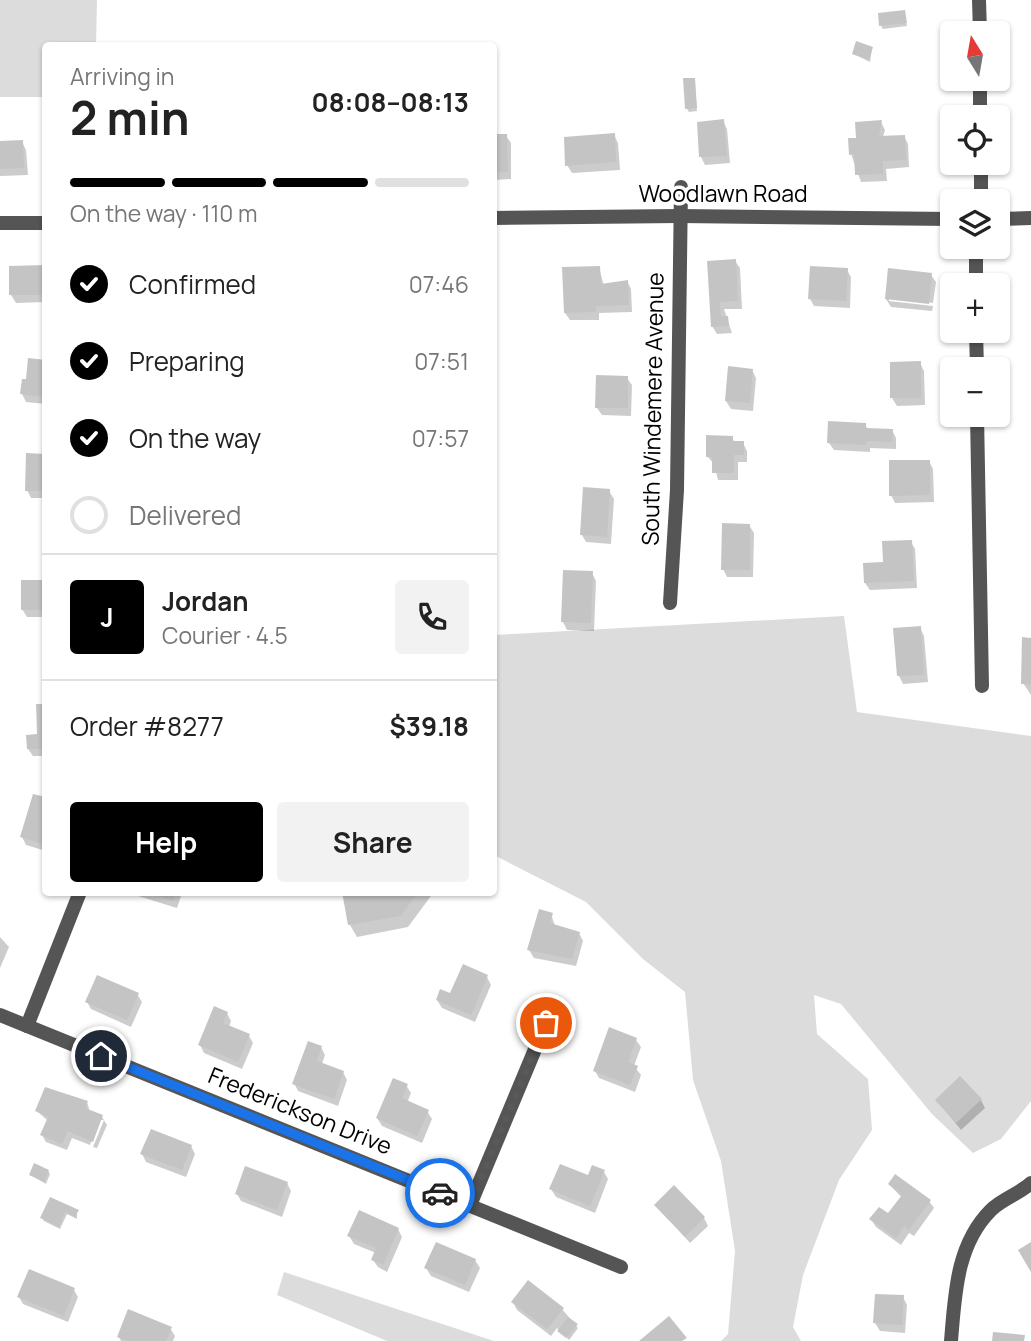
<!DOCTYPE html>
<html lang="en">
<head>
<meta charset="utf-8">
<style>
  :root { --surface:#fff; --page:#f2f2f2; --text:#222; --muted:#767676; --line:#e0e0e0; --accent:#000 }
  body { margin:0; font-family:Manrope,sans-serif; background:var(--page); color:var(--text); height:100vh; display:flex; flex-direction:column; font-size:26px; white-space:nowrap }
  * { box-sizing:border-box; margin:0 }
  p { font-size:23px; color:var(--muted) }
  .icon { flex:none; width:38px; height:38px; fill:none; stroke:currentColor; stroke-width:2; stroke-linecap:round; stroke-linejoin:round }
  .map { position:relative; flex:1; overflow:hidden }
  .drawer { position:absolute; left:42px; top:42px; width:455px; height:854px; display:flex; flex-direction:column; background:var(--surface); border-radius:7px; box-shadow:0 2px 5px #0004 }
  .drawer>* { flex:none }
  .needle { width:46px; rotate:349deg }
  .controls { position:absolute; left:940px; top:21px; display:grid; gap:14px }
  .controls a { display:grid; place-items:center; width:70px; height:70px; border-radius:7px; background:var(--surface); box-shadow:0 2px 5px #0004; font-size:35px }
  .pin { position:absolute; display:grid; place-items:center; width:60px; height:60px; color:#fff; margin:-30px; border:4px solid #fff; border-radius:50%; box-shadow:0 2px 7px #0007 }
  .courier { position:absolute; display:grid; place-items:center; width:70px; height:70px; margin:-35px; border:5px solid #1a73e8; border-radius:50%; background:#fff; color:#222; box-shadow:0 2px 9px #0007 }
  .headline em { font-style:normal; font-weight:700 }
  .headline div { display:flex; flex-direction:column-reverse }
  .headline { display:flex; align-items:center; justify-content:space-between; height:119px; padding:0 28px }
  h1 { font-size:46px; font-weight:700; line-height:52px }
  .bar { display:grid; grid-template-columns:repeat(4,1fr); gap:10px 7px; align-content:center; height:84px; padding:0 28px }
  .bar i { height:9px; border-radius:5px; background:var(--line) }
  .bar .current { background:var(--accent) }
  .bar p { grid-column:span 4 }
  .line { display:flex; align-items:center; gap:18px; padding:0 28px; border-top:2px solid var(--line) }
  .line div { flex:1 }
  .round { display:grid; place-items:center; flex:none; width:74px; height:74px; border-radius:7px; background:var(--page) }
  ol { padding:0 28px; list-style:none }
  li { display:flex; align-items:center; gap:21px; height:77px }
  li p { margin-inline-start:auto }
  li .icon { padding:7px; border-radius:50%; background:var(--accent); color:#fff; stroke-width:4 }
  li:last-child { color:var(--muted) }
  li i { width:38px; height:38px; border:4px solid var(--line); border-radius:50% }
  .cta { display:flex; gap:14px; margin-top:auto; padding:14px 28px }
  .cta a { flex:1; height:80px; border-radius:7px; background:var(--accent); color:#fff; font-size:28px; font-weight:700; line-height:80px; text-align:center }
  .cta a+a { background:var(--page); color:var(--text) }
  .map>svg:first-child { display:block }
</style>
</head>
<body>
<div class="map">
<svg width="1031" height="1341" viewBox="0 0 1031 1341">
  <rect width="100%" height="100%" fill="#fff"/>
  <g fill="#dcdcdc">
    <path d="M0,0H97L96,45L46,46L45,97H0Z"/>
    <path d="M844,616L857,712L1031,736V1101L1001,1139L973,1153L932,1114L841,1004L814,995L817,1034L868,1079L872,1130L839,1180L803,1275L793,1327L801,1341H721L728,1334L735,1251L721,1161L693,1080L685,992L643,959L586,902L494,855V635Z"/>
    <path d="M284,1272L494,1341H387L277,1295Z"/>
  </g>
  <g fill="#0003">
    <path d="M904,11L907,26L883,29L881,26Z"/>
    <path d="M872,48L870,62L854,54Z"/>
    <path d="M694,80L697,111L689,112L687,109Z"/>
    <path d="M723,121L727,129L730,163L705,165L701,157Z"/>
    <path d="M881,122L885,130L883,137L904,136L908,144L909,167L886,169L887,181L861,182L851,154L857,139Z"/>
    <path d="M614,135L618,143L620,170L572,173L567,165Z"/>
    <path d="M494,136H506L511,143V179L494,180Z"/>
    <path d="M22,142L26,150L28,175L0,176V143Z"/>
    <path d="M735,261L740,268L742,309H724L732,333L717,334L712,326L709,262Z"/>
    <path d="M46,267V302L16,303L11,295Z"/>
    <path d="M599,268L604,286L627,281L631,289L632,312L599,313V320H570L565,313Z"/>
    <path d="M847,270L851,277L850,308L814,306L810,299Z"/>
    <path d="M931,275L936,282L933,303L889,298V301L933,306L932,311L891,307L886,299Z"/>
    <path d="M46,362V404L26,402L22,394L27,381Z"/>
    <path d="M920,363L924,371L925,405L897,406L892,398Z"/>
    <path d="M752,370L756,378L753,411L731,409L726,401Z"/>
    <path d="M627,378L632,385L631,416L602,415L597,408Z"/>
    <path d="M865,424L868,430H892L896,438V449L870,448V452L834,450L829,443Z"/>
    <path d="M732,437L735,443H743L747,451V462H738V480H718L714,464L707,456Z"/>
    <path d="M46,455V498H31L27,490Z"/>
    <path d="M929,461L933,469L934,502L895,503L891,495Z"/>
    <path d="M609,491L614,499L611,544L586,542L582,535Z"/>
    <path d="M749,525L754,533L753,577H727L723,569Z"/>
    <path d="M911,542L915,549L917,588L870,590L865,583Z"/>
    <path d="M46,555V617H27L22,609L44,582Z"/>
    <path d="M592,573L596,581L594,631L567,630L563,622Z"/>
    <path d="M920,628L924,636L928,682L903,684L899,676Z"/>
    <path d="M1031,639V695L1023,683Z"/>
    <path d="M46,706V756H33L28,749L38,736Z"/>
    <path d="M46,799V851L26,845L22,837Z"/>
    <path d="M135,892H181L182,893L177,908L138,896Z"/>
    <path d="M344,892H429L431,896L408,927L357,937L350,925Z"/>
    <path d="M551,914L555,926L579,933L583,941L576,966L534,958L529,950Z"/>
    <path d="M0,937L9,947L0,968Z"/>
    <path d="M487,977L491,985L475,1022L442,1008L437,1000Z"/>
    <path d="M137,994L142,1002L131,1027L91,1009L87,1002Z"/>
    <path d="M227,1013L231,1021L229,1027L249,1036L253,1043L242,1069L204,1053L200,1045Z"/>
    <path d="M636,1040L641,1047L634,1066L641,1075L635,1092L599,1078L595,1071Z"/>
    <path d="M321,1047L325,1055L322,1064L343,1072L347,1080L338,1106L298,1091L294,1083Z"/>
    <path d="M406,1085L411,1093L407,1103L427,1111L432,1119L422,1143L382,1126L377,1118Z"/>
    <path d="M937,1100H981L985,1108L961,1130Z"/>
    <path d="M87,1102L90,1112L102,1117L107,1125L97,1148L93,1147L104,1120H100L90,1145L72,1138L67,1150L46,1142L42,1135L48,1121L37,1111Z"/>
    <path d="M191,1146L195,1154L186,1177L146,1162L142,1154Z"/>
    <path d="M48,1171L50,1174L46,1184L31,1175Z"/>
    <path d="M604,1172L608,1179L595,1213L556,1197L551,1189Z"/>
    <path d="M287,1183L291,1191L282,1217L241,1201L237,1194Z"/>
    <path d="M890,1185L929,1201L934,1208L914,1236L909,1233L901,1245L876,1227L871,1219L889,1216L902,1198Z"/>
    <path d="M51,1199L77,1212V1219L67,1214L60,1229L44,1221L42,1218Z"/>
    <path d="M656,1205L704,1218L708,1226L690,1243Z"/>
    <path d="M398,1229L402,1237L387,1272L378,1267L373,1260L376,1253L354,1244L349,1236Z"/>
    <path d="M475,1260L480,1268L469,1292L431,1276L426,1268Z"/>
    <path d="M74,1290L78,1297L68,1322L23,1304L19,1297Z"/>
    <path d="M903,1297L907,1305L905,1333L880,1331L875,1323Z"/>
    <path d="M513,1302L562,1309L578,1328L569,1340L557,1328L551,1336L517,1310Z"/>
    <path d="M170,1328L175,1336L173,1341H121L119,1337Z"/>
  </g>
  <g fill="#c4c4c4">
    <path d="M905,10L907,23L879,26L878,13Z"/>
    <path d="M856,41L873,47L869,60L852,54Z"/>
    <path d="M683,78H695L697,108L685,109Z"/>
    <path d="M724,119L727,156L699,157L697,122Z"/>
    <path d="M882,120L879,136L905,135L906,160L883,161V174L855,175L854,154L849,155L848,138H856L855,122Z"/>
    <path d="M615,133L616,162L565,166L564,137Z"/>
    <path d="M494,134H507L508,172H494Z"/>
    <path d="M23,140L24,168L0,169V141Z"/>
    <path d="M736,259L738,301L720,302L721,316H728L729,326L711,327L707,261Z"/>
    <path d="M46,265V295H9V266Z"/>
    <path d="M600,266L601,284L628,280L629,305L596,306V312L564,313L562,267Z"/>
    <path d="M810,266L848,268L846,301L808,299Z"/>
    <path d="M888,268L932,273L929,304L885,299Z"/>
    <path d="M28,358L46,360V397L20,394L22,379H26Z"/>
    <path d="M921,361V398H890V362Z"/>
    <path d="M728,366L753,369L750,403L725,401Z"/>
    <path d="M596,375L628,376V408H595Z"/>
    <path d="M828,421L866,423V428L893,429L892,442L867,441L866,445L827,443Z"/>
    <path d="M706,435L733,436V441H744V455H734V473H712V457H706Z"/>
    <path d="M26,453L46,454V491H25Z"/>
    <path d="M889,460H930V495L889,496Z"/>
    <path d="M583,487L610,489L607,537L580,535Z"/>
    <path d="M722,523L750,524V570H721Z"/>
    <path d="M912,540L914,581L864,583L863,563L883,562L882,541Z"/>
    <path d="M42,553H46V610H21V580H42Z"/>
    <path d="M563,570L593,571L591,623L561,622Z"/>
    <path d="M921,626L924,675L897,676L893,628Z"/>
    <path d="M1022,637L1031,638V684H1021Z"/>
    <path d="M36,704H46V749H27L26,735L37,734Z"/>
    <path d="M33,794L46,797V845L20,837Z"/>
    <path d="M146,892H176L173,901Z"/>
    <path d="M342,892H418L401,916L348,925Z"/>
    <path d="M539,909L553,913L550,923L580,932L572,959L527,950Z"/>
    <path d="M463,964L488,975L471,1015L436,1000L440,989L450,993Z"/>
    <path d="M97,975L139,993L127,1020L85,1002Z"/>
    <path d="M214,1006L228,1012L223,1023L250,1034L238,1062L198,1045Z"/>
    <path d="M609,1027L637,1038L628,1062L638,1066L630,1085L593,1071Z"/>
    <path d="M308,1041L322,1046L317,1061L344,1071L334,1099L292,1084Z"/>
    <path d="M960,1076L982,1099L956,1123L935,1100Z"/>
    <path d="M393,1078L408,1084L402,1098L429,1110L417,1136L376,1118Z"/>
    <path d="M45,1087L88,1101L85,1108L103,1115L93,1142L68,1131L62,1144L40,1135L48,1117L35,1111Z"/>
    <path d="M151,1129L192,1145L182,1170L140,1154Z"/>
    <path d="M34,1163L49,1170L44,1182L29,1175Z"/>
    <path d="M560,1164L588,1175L592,1165L605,1170L590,1206L549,1189Z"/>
    <path d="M245,1166L288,1182L277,1210L235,1194Z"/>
    <path d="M895,1174L931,1200L909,1230L904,1226L896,1238L869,1219L879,1207L888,1213L902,1195L888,1184Z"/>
    <path d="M674,1185L705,1217L685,1237L654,1205Z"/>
    <path d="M50,1197L79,1210L75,1217L65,1212L59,1227L40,1218Z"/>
    <path d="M359,1210L399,1228L383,1265L371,1260L376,1248L347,1236Z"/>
    <path d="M436,1242L476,1259L465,1285L424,1268Z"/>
    <path d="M1031,1242V1272L1018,1250Z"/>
    <path d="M29,1269L75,1288L64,1316L17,1297Z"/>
    <path d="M528,1280L564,1308L547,1329L511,1302Z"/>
    <path d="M875,1294L904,1295L902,1325L873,1323Z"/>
    <path d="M128,1309L172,1327L166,1341H127L117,1337Z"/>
    <path d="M669,1316L687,1338L682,1341H639Z"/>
    <path d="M568,1317L578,1324L566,1338L557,1331Z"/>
    <path d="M993,1332L1025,1335L1024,1341H992Z"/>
  </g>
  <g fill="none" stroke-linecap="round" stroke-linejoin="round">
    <g stroke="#555" stroke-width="14">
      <path d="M979,0L980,33"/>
      <path d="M980,79V117"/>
      <path d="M981,163V201"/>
      <path d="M494,218L680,216L952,219"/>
      <path d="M998,219L1031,218"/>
      <path d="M0,223H46"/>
      <path d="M976,247V285"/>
      <path d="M976,331L977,369"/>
      <path d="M977,415L982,686"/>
      <path d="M670,603L677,490L681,187"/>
      <path d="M0,1015L621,1267"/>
      <path d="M27,1026L80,892"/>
      <path d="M470,1205L546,1023"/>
      <path d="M951,1341C955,1295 956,1245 991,1210C1002,1199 1019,1194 1031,1183"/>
    </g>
  </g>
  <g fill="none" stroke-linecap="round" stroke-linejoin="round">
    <path stroke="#595959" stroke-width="7" stroke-dasharray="0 12.6" d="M440,1193L470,1205L546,1023"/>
    <path stroke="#1a73e8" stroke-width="9" d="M101,1056L440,1193"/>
  </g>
  <g text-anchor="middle" stroke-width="7" stroke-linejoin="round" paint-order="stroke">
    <g font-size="23" fill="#000" stroke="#fff">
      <text x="723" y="202">Woodlawn Road</text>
      <text transform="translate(653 409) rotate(-89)" y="8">South Windemere Avenue</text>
      <text transform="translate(300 1111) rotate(22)" y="8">Frederickson Drive</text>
    </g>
  </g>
</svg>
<div class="controls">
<a><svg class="needle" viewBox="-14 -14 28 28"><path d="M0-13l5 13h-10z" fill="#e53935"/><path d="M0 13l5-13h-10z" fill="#767676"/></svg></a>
<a><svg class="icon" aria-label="locate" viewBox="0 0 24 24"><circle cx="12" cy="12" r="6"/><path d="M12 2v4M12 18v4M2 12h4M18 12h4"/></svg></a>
<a><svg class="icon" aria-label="layers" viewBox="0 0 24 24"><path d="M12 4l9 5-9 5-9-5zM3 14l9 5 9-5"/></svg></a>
<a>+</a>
<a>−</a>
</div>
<div class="pin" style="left:546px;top:1023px;background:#ea580c"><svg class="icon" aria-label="bag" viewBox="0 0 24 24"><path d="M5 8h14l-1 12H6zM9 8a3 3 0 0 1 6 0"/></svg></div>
<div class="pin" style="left:101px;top:1056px;background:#1f2937"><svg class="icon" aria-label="home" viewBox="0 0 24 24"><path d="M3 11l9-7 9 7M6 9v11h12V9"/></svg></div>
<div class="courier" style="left:440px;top:1193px"><svg class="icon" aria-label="car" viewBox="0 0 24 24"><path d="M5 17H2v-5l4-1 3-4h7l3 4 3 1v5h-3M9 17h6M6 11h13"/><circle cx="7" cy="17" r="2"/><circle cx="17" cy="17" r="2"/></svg></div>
<section class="drawer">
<div class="headline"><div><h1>2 min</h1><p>Arriving in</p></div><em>08:08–08:13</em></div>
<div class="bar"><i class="current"></i><i class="current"></i><i class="current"></i><i></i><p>On the way · 110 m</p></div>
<ol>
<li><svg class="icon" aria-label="check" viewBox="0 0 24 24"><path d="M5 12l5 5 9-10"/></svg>Confirmed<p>07:46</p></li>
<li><svg class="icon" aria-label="check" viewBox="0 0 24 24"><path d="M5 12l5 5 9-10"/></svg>Preparing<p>07:51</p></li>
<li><svg class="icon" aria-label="check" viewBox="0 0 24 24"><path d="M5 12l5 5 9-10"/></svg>On the way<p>07:57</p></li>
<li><i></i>Delivered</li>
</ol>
<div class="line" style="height:126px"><b class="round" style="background:var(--accent);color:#fff">J</b><div><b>Jordan</b><p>Courier · 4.5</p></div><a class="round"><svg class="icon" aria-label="phone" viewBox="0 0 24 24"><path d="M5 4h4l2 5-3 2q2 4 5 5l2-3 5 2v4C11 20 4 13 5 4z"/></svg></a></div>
<div class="line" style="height:91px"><div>Order #8277</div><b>$39.18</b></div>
<div class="cta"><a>Help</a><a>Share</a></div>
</section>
</div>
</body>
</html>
